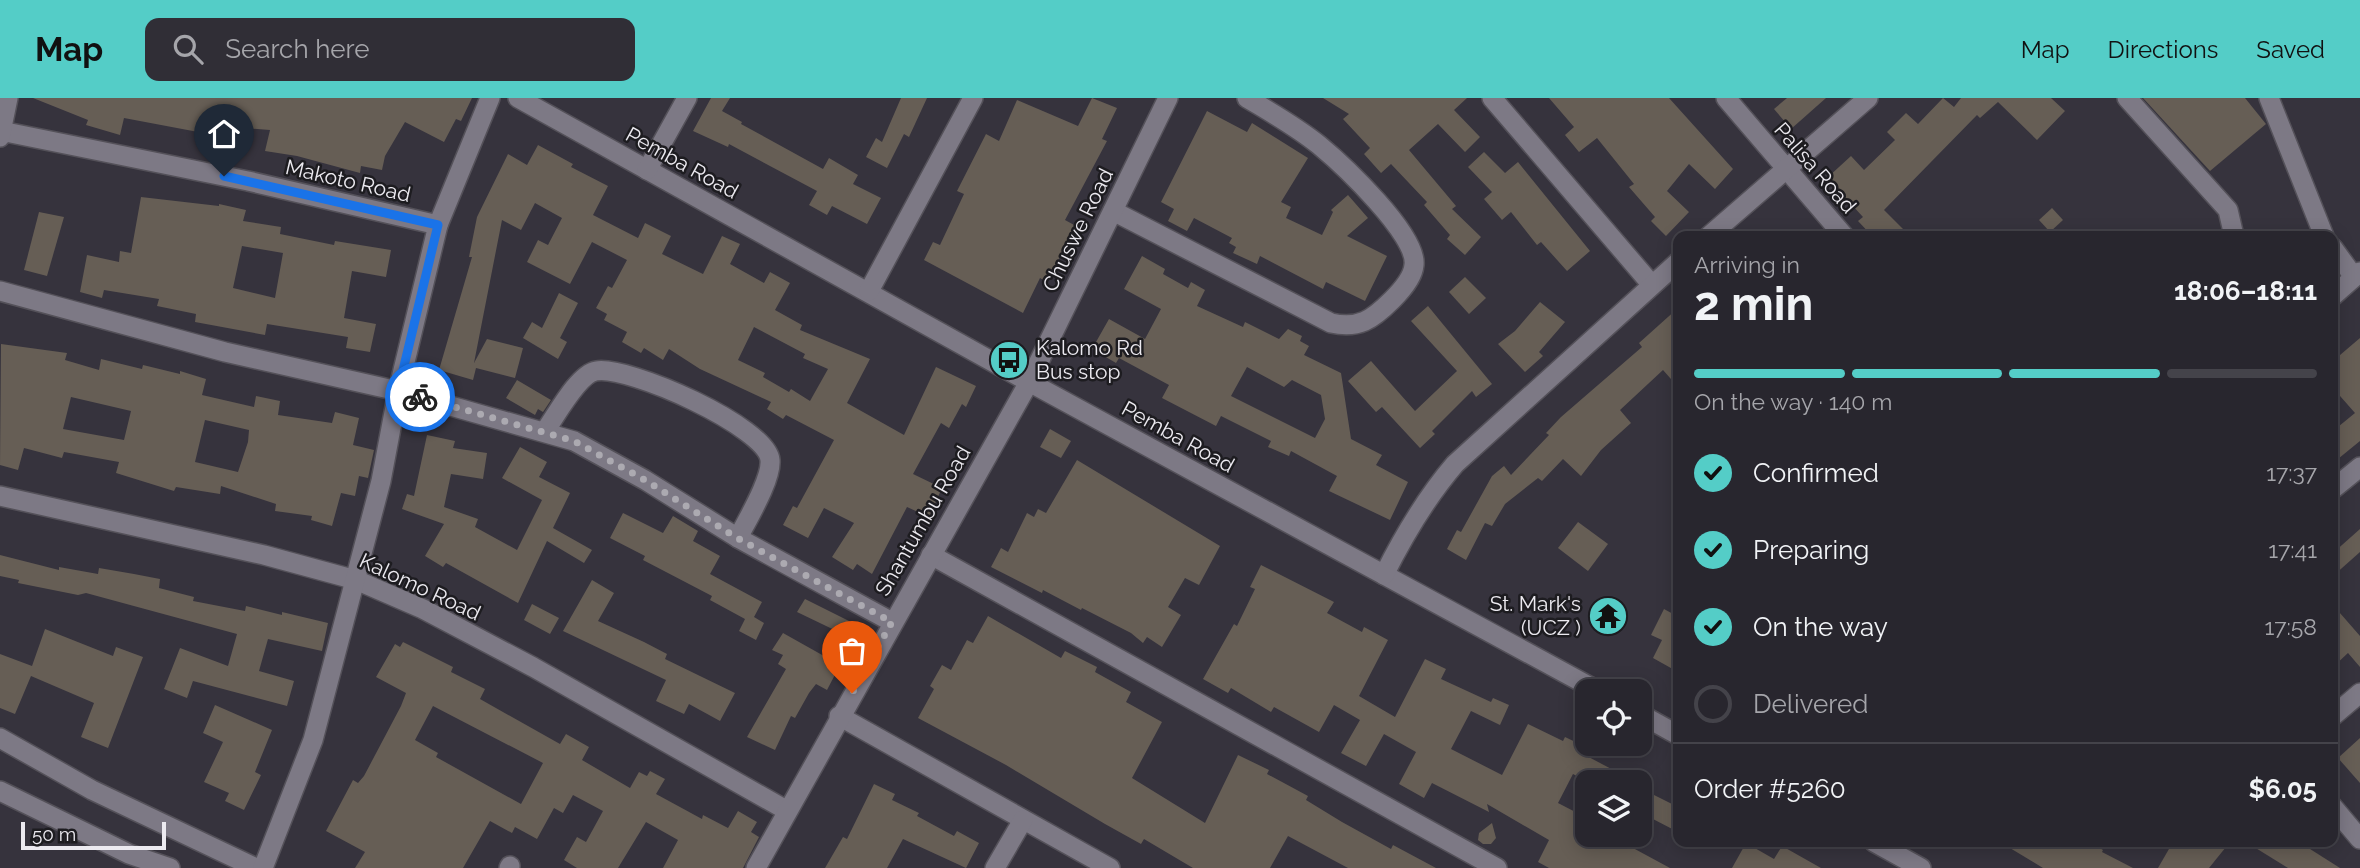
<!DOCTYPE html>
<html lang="en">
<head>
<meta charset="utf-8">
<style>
  :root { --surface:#28262e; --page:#302e36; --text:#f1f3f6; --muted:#a5a5aa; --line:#44434a; --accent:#54cdc7 }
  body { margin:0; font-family:Raleway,sans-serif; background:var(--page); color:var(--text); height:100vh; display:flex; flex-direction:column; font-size:26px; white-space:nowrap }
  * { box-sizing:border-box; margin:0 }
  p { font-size:23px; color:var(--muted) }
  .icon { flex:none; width:38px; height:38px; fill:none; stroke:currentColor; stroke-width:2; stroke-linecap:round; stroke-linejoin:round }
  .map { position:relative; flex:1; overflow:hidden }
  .sheet { position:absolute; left:1673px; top:133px; width:665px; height:616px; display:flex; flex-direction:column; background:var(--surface); border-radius:14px; box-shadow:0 4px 18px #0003,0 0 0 2px var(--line) }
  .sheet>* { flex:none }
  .controls { position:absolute; left:1575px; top:581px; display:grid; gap:14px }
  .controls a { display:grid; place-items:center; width:77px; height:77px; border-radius:14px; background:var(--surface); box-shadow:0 4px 18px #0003,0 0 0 2px var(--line); font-size:35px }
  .scale { position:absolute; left:21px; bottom:18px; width:145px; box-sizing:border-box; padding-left:7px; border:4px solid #eceaf0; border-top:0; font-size:19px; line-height:24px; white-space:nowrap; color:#eceaf0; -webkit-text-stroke:5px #1d1c20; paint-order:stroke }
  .pin { position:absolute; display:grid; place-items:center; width:60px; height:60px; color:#fff; margin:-72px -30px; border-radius:50% 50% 50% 0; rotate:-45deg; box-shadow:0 0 7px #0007 }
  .pin .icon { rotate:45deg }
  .courier { position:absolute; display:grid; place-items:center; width:70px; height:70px; margin:-35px; border:5px solid #1a73e8; border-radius:50%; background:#fff; color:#222; box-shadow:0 2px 9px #0007 }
  .head em { font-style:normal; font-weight:700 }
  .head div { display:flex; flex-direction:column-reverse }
  .head { display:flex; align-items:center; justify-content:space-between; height:119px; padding:0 21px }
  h1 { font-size:46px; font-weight:700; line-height:52px }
  .bar { display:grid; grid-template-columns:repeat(4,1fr); gap:10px 7px; align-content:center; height:84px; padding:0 21px }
  .bar i { height:9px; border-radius:5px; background:var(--line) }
  .bar .on { background:var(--accent) }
  .bar p { grid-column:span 4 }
  .line { display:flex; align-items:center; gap:18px; padding:0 21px; border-top:2px solid var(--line) }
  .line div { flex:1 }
  ol { padding:0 21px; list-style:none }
  li { display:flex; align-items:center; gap:21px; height:77px }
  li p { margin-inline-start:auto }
  li .icon { padding:7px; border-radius:50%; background:var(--accent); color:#111; stroke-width:4 }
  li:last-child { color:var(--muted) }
  li i { width:38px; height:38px; border:4px solid var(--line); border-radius:50% }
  header { display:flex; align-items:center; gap:42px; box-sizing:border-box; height:98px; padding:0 35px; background:var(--accent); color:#111 }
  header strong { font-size:33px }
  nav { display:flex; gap:38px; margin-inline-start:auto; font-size:24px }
  .search { width:490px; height:63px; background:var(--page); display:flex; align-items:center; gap:18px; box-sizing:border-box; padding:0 24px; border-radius:14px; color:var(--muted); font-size:26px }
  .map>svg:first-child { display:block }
</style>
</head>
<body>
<header>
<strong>Map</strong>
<div class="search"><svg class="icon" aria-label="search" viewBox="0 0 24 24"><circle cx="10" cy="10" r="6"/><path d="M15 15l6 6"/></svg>Search here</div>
<nav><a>Map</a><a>Directions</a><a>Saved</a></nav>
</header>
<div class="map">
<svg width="2360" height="770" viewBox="0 0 2360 770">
  <rect width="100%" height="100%" fill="#36333d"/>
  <g fill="#665e55" fill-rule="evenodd">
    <path d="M33,0H472L461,23L456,21L444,44L405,24L385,58L382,72L361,68L360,75L297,58L265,53L270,32L215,28L214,37L124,20L120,37L86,27L88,22Z"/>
    <path d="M711,0H730L722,13L742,24L741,26L823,71L829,60L858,77L853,86L881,100L867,126L832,108L827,117L809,107L817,93L729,46L728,49L693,33Z"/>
    <path d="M901,0H927L909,39L904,36L887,70L866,59L876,40L882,44Z"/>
    <path d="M1092,0L1117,10L1102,41L1107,43L1065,122L1076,128L1047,184L1040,180L1023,215L924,162L933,144L940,147L964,96L957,93L986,36L999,43L1017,2L1078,28Z"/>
    <path d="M1323,0H1467L1454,12L1480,39L1465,54L1438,26L1409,52L1456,108L1452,111L1481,139L1465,157L1447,141L1450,137L1424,107L1427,104L1391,66L1381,75L1364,56L1370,50L1343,21L1349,16Z"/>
    <path d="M1549,0H1669L1733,71L1715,91L1689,66L1667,93L1689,114L1666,138L1651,123L1655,119L1629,89L1634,86L1597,40L1579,54L1565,37L1574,29Z"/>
    <path d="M1787,0H1826L1791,31L1774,11Z"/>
    <path d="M1943,0L1954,9L1961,0H2051L2065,13L2037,42L1998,4L1980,20L1977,17L1884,112L1910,138H1872L1858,123L1863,119L1827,80L1851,58L1864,72L1895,42L1887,34L1906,15L1918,26Z"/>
    <path d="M2143,0H2245L2266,26L2210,73Z"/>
    <path d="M1207,13L1247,34L1252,25L1308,60L1281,104L1291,109L1286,120L1322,137L1333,114L1331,112L1348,97L1368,120L1347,138L1387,158L1365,203L1326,184L1323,191L1260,158L1257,166L1233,155L1236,149L1229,145L1232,140L1194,120L1187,133L1168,123L1174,111L1161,104Z"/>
    <path d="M538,47L573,66L571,69L608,88L593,117L638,140L645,125L671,138L662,156L703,176L722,138L740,146L730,166L764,185L770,174L790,185L775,212L802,227L800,232L870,261L847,305L904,337L936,269L976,288L966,309L962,306L949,330L941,325L913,376L942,390L929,419L907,409L872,476L857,466L853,472L832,459L854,425L824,410L808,440L783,427L793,408L797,410L834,342L786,317L783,321L767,311L771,304L700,271L669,251L663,262L644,250L641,255L622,244L627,234L604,222L607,216L596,210L608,188L612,190L627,162L592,144L570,186L527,164L538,142L548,147L562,120L535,105L521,132L502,122L474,265L487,241L523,250L515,280L476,270L473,282L439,272L472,159H469L477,119L508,56L527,67ZM754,229L805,256L803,260L828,271L810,303L791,291L789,294L763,279L765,275L738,262Z"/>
    <path d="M1484,54L1505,75L1518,64L1590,153L1567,173L1541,144L1537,147L1511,114L1502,122L1484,101L1492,94L1468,69Z"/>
    <path d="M141,99L219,108V106L246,112L243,123L281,129L280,136L334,147L335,143L391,152L386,179L352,173L344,220L376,226L370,254L346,250L348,239L267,226L265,237L195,224L196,216L157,208L159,201L104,192L102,200L80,194L87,157L119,164L120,153L131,155ZM242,148L283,155L275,200L233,190Z"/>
    <path d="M2052,110L2063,122L2050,134L2039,122Z"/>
    <path d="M39,114L64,119L47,178L24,172Z"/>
    <path d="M1142,158L1165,171L1163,176L1188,190L1191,184L1205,192L1197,208L1243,229L1245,224L1279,241L1288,231L1302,238L1300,243L1309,248L1304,257L1341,275L1351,341L1382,357L1376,367L1408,384L1390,422L1329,393L1337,378L1291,353L1289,358L1268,349L1271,343L1221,318L1216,328L1162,300L1169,287L1119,260L1116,265L1092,251L1109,221L1145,241L1161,211L1124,191ZM1247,269L1284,289L1292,282L1321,297L1325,321L1315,340L1231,298Z"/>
    <path d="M1465,179L1486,200L1469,216L1449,194Z"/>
    <path d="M559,195L578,205L560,240L567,244L558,261L523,240L532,224L542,230Z"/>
    <path d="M1540,204L1565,224L1539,254L1543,258L1525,274L1498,246L1515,233Z"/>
    <path d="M1428,208L1492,286L1476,299L1472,293L1432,333L1435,336L1420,350L1382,309L1376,314L1348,283L1371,263L1415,313L1457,273L1411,223Z"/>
    <path d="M1678,210V289L1663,272L1620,312L1631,325L1601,352L1581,378L1563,361L1542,383L1538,380L1505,406L1492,428L1485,425L1466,462L1447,451L1457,432L1461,434L1492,378L1504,368L1511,377L1549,337L1546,335L1561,319L1642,249L1639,245Z"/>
    <path d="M2360,240V343L2333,365V333L2355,315L2333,290V263Z"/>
    <path d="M1,246L67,255L65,262L99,272L101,261L142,271L143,267L180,276V273L206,281L202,297L254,309L256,298L280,303L278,317L332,325L335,314L359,320L353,347L374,352L368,380L359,378L355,398L341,395L332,428L311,422L312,418L275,413L276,406L221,388L220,396L176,389L174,393L116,375L119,364L64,354L62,360L24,350L18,372L0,367ZM71,299L131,313L124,342L63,331ZM205,322L249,332L248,344L238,374L195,364Z"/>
    <path d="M517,282L551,302L543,314L538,311L535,317L506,300Z"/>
    <path d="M1050,331L1071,343L1061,360L1040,349Z"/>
    <path d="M427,337L455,343L453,350L487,355L483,381L451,376L444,409L478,421L475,429L517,452L542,402L502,380L520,349L547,364L539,379L570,395L553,430L592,452L584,465L547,443L518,505L446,465L443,469L425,458L444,426L402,411L407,396L414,398Z"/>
    <path d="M1077,362L1220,448L1199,487L1185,480L1168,509L1181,517L1162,549L1147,539L1143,545L1131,535L1082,510L1081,512L1043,492L1042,495L991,469L1001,450L1008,454L1027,415L1034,419L1038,411L1046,415Z"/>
    <path d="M623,415L663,435L673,418L698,433L693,443L720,458L710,476L762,504L754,519L764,525L756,542L739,533L745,521L710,502L712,498L643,462L645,458L610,440Z"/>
    <path d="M1578,424L1608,446L1588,473L1558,450Z"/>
    <path d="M2360,431V454L2333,478V455Z"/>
    <path d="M0,457L59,472V469L98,476L99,470L134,476L160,481L159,490L194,499L193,503L245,513L246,508L282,517V514L328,525L322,553L268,541L259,573L294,583L287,608L193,583L187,600L164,591L180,550L228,568L237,536L86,495L78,497L18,485L19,482L0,478Z"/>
    <path d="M1261,467L1334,504L1327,515L1362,534L1364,529L1388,542L1359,598L1395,619L1425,561L1446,571L1441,581L1491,604L1493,600L1509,607L1500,627L1471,613L1451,651L1502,677L1528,626L1563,643L1565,639L1586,649L1583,656L1636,684H1588L1573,676L1558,705L1587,720V737H1609L1670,770H1549L1538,764L1549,742L1487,706L1489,714L1432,685L1424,700L1399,686L1416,654L1384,636L1366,668L1341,655L1360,622L1334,607L1319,634L1274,609L1271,614L1231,590L1228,595L1203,581L1234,526L1237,528L1255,491L1250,489Z"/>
    <path d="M592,482L614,495L598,523L644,544L667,556L665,561L735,595L720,623L689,606L684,616L656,603L666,582L563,533Z"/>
    <path d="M805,501L855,526L849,539L797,514Z"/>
    <path d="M532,506L559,520L550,536L524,522Z"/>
    <path d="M2333,507L2360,538V569L2348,555L2333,569Z"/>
    <path d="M1664,511L1675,517L1678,511V574L1653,560L1662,542L1651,537Z"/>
    <path d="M988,518L1061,560L1065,553L1097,569L1095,574L1131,594L1126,604L1162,624L1132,680L1205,725L1238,657L1269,672L1267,676L1308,698L1306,702L1342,724L1391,751L1393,747L1436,770H1348L1288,738L1270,770H1193L1144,741L1141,746L1105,726L1006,667L918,620L934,591L930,588L942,567L951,572L967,542L973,545Z"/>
    <path d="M45,531L113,558L116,549L143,559L108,650L81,639L94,605L31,578L15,616L0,610V556L32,568Z"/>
    <path d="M783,535L840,567L827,592L816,586L809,595L795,620L791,618L775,652L747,639L786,571L778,566L783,557L772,552Z"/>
    <path d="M403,544L453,569L451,574L485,591L480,601L560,646L566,636L589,649L582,662L630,690L639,674L647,678L650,673L665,681L656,696L702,721L703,717L728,730L738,713L757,724L751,734L759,739L743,770H663L678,742L646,724L618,770H577L564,762L577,739L586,744L603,713L573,697L563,715L554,710L537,741L515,729L512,735L490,723L463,770H355L365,754L326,733L353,682L358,685L364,678L401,608L406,595L376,579L395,546L400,549ZM433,608L543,665L521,706L436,659L438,655L415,642Z"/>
    <path d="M215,607L272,632L255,674L261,677L244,712L225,703L229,695L204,684L223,644L203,635Z"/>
    <path d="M2360,640V685L2338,660Z"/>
    <path d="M874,686L895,696L892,702L919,715L917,718L954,738L957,733L979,745L966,770L903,741L887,770H825L843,739L847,741Z"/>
    <path d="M1640,690L1678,709V734L1651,720L1653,715L1640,708Z"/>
    <path d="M1492,725L1496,740L1491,746H1483L1478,742L1479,735Z"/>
    <path d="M2000,744H2090L2103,752L2102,754L2133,770H2043Z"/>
    <path d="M2173,744H2230L2209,770H2158Z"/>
    <path d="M2246,744H2299L2340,770H2288Z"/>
    <path d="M1746,745L1774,761L1782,748L1821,770H1732Z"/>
  </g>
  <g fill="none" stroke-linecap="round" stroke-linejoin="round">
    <g stroke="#545159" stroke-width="22">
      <g id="minor">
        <path d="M518,0L1029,284L1598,593"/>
        <path d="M1492,0L1652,187"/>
        <path d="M1726,0L1844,138"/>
        <path d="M2127,0L2228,112L2234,138"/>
        <path d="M2269,0L2324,138"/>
        <path d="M1,33L248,83L438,127"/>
        <path d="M0,39L8,0"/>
        <path d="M647,72L687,0"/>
        <path d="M1113,113L1331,225C1359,231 1372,222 1392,202C1401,193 1413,180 1414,167C1418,137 1342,66 1319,47C1297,29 1272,15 1247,0"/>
        <path d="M1709,138L1868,0"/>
        <path d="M2333,150L2354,179"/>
        <path d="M0,193L225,254L398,293L574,343L645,382L738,440L892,524"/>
        <path d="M869,193L973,0"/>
        <path d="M2333,198L2360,174"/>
        <path d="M545,333C556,318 578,276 596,273C628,267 767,329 770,362C772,381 747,422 738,440"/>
        <path d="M2333,391L2360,369"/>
        <path d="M0,398L264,457L356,482L423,511L533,569L786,712"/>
        <path d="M931,457L1497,770"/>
        <path d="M1384,477C1404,437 1425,401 1455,366L1678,164"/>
        <path d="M1640,616L1678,637"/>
        <path d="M839,618L1110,770"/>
        <path d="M2333,618L2360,595"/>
        <path d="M0,640L92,692L256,770"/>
        <path d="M0,693L129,756L170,770"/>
        <path d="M2333,709L2360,741"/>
        <path d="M1874,744L1921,770"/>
        <path d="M263,770L313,642L381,383L398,293L438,127L490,0"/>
        <path d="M509,770L510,768"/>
        <path d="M756,770L1029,284L1168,0"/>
        <path d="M995,770L1023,722"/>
      </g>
    </g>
    <use href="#minor" stroke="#7d7985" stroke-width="19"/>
  </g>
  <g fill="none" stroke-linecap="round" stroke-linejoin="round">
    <path stroke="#acaab1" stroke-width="7" stroke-dasharray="0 12.6" d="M420,299L574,343L645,382L737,440L892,524L852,595"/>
    <path stroke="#1a73e8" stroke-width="9" d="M224,78L438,127L398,293L420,299"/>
  </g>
  <defs>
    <g id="bus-disc" transform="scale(2.0125)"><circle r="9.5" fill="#54cdc7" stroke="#1d1c20"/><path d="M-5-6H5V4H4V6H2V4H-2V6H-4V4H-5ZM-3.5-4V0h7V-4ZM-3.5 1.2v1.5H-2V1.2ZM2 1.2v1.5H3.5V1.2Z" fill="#111"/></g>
    <g id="temple-disc" transform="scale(2.0125)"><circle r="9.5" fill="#54cdc7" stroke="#1d1c20"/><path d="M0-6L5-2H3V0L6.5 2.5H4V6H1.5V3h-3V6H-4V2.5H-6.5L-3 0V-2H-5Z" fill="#111"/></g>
  </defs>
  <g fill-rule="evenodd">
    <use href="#bus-disc" x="1009" y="262"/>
    <use href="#temple-disc" x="1608" y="518"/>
  </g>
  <g text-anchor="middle" stroke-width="5" stroke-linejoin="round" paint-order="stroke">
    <g font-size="21" fill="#eceaf0" stroke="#1d1c20">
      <text transform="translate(682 65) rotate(29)" y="7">Pemba Road</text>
      <text transform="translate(1815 70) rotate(49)" y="7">Palisa Road</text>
      <text transform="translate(348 83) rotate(13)" y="7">Makoto Road</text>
      <text transform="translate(1078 132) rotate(-64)" y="7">Chuswe Road</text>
      <text transform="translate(1178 339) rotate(29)" y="7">Pemba Road</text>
      <text transform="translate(923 423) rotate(-60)" y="7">Shantumbu Road</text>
      <text transform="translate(420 489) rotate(25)" y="7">Kalomo Road</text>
    </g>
    <g font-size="21" fill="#eceaf0" stroke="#1d1c20" text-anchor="start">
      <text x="1036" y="257">Kalomo Rd<tspan x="1036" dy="24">Bus stop</tspan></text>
      <text x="1581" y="513" text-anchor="end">St. Mark's<tspan x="1581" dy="24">(UCZ )</tspan></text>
    </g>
  </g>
</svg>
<div class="controls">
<a><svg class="icon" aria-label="locate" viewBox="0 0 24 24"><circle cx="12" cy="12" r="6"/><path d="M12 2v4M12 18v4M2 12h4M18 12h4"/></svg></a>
<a><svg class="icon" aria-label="layers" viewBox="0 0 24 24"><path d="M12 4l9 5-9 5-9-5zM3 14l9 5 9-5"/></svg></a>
</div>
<div class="scale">50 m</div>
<div class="pin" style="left:852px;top:595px;background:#ea580c"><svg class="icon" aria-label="bag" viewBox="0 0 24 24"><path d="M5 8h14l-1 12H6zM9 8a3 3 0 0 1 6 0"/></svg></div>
<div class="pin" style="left:224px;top:78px;background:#1f2937"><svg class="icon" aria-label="home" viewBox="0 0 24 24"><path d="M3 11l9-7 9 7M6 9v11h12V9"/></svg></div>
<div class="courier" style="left:420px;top:299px"><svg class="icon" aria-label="bike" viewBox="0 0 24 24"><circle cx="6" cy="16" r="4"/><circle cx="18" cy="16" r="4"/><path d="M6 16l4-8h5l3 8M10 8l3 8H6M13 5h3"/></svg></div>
<section class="sheet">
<div class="head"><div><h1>2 min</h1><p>Arriving in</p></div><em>18:06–18:11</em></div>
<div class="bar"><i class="on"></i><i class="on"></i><i class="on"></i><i></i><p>On the way · 140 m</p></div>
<ol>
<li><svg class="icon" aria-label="check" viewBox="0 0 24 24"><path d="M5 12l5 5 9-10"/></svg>Confirmed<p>17:37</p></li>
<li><svg class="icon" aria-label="check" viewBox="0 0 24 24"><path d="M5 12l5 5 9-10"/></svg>Preparing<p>17:41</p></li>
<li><svg class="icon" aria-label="check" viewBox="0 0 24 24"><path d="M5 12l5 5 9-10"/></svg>On the way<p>17:58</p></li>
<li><i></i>Delivered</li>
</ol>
<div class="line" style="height:91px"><div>Order #5260</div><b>$6.05</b></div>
</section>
</div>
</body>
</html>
